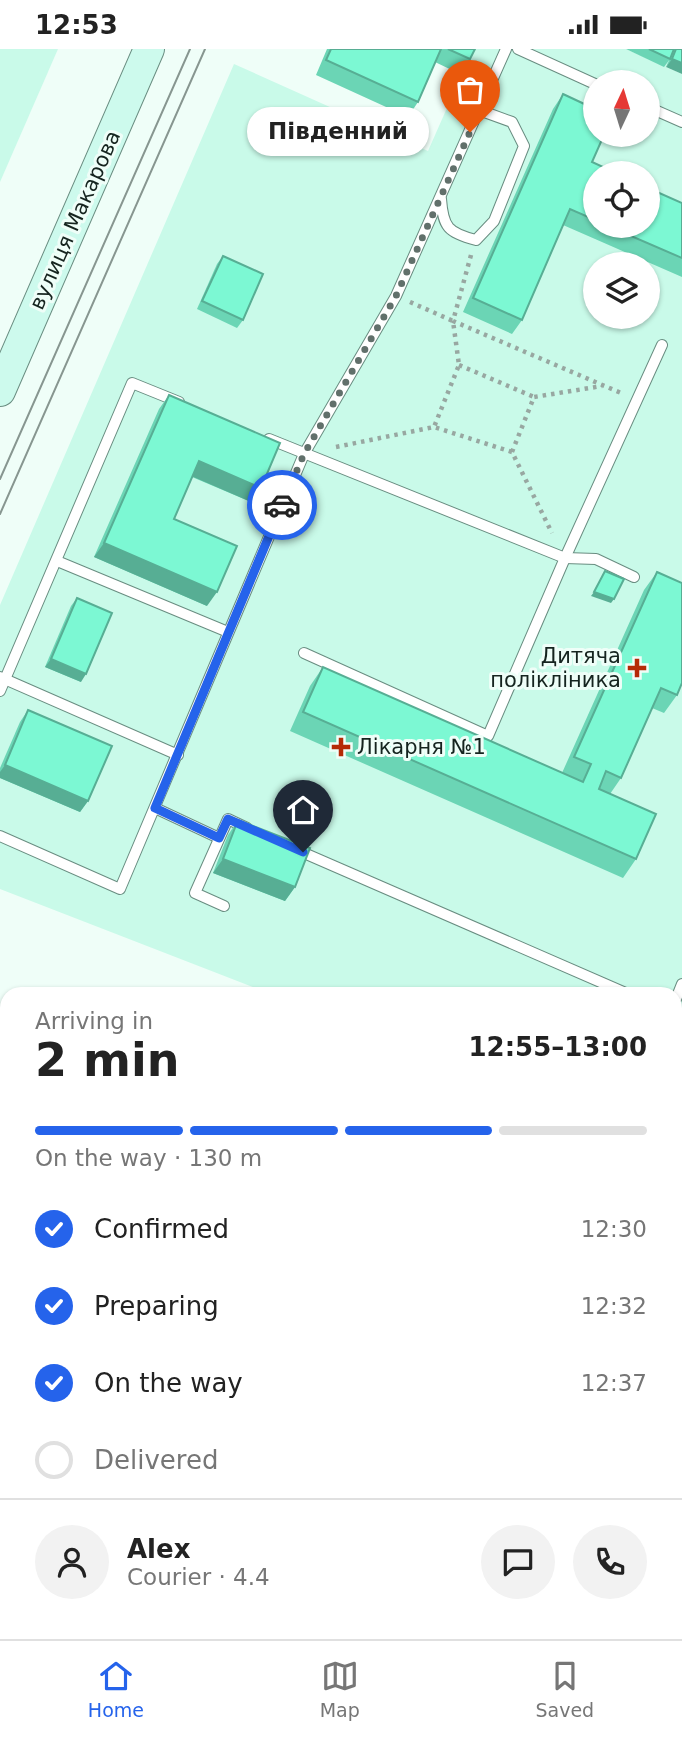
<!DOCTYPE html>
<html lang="en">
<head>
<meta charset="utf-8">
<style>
  :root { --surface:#fff; --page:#f2f2f2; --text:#222; --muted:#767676; --line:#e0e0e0; --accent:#2563eb }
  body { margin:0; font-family:"DejaVu Sans",sans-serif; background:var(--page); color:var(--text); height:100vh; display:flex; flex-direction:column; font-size:26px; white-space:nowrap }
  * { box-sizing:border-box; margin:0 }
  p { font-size:23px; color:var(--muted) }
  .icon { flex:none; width:38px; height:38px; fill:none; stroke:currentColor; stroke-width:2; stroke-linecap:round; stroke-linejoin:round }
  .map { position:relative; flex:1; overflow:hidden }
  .panel { position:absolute; left:0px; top:938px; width:682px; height:653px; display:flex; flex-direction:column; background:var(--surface); border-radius:21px 21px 0 0; box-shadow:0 2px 5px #0004 }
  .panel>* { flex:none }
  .needle { width:46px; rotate:4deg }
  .buttons { position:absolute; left:583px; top:21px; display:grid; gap:14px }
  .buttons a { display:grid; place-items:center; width:77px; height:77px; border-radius:50%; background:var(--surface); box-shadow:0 2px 5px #0004; font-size:35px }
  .pin { position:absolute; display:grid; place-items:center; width:60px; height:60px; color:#fff; margin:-72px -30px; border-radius:50% 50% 50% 0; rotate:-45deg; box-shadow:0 0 7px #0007 }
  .pin .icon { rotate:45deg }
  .courier { position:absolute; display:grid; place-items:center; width:70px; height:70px; margin:-35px; border:5px solid #2563eb; border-radius:50%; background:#fff; color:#222; box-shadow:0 2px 9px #0007 }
  .bubble { position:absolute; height:49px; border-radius:24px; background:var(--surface); box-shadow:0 2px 5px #0004; font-size:23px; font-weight:800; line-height:49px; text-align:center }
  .headline em { font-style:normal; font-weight:800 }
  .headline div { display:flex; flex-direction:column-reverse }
  .headline { display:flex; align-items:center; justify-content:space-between; height:119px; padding:0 35px }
  h1 { font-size:46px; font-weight:800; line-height:52px }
  .bar { display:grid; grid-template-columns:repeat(4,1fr); gap:10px 7px; align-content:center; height:84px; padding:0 35px }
  .bar i { height:9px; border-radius:5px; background:var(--line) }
  .bar .current { background:var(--accent) }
  .bar p { grid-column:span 4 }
  .line { display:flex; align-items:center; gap:18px; padding:0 35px; border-top:2px solid var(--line) }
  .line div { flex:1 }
  .round { display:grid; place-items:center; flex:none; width:74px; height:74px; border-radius:37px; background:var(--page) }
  ol { padding:0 35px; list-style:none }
  li { display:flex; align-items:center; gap:21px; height:77px }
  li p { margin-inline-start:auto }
  li .icon { padding:7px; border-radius:50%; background:var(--accent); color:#fff; stroke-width:4 }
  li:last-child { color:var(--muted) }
  li i { width:38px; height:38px; border:4px solid var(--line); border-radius:50% }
  .status { display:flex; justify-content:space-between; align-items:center; height:49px; padding:0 35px; background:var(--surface); direction:ltr }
  .status svg { height:19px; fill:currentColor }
  .tabs { display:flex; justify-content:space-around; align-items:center; height:98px; border-top:2px solid var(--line); background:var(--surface); font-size:19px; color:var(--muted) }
  .tabs a { display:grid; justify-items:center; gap:4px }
  .tabs .current { color:var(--accent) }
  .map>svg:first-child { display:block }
</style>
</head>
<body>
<div class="status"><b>12:53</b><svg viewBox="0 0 49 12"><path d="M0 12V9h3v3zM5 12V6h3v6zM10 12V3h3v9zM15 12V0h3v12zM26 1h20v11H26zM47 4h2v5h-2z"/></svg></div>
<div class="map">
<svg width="682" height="1590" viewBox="0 0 682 1590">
  <rect width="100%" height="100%" fill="#effef8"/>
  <g fill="#c9fae9" fill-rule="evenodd">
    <path d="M0,0H58L0,133Z"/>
    <path d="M473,0H626L664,17L672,0H674L666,18L682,25V1198L676,1195V945H271L0,840V556L234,15L428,102ZM595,33H648V86H595ZM595,124H648V177H595ZM595,215H648V268H595Z"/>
    <path d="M0,960L7,963V1584H56L54,1590H0Z"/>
  </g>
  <g fill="#f7c0b3">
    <path d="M0,1153L7,1156V1303L0,1300Z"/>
    <path d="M439,1584H523L520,1590H436Z"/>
  </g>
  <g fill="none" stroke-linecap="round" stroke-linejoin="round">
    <g stroke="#698d81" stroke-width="12">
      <g id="lane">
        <path d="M518,0L595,35"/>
        <path d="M648,58L682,73"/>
        <path d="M441,150C443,178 448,184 476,191L494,172L524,97L512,73L479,61"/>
        <path d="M269,390L565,509L596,510L634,528"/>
        <path d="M57,512L228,583"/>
        <path d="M304,604L488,687L565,509L662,296"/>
        <path d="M0,628L178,706"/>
        <path d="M0,642L132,334L179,353"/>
        <path d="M155,759L219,789"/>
        <path d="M0,787L120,840L304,405L396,247L506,0"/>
        <path d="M297,801L628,945"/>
        <path d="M224,857L195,844L228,770L247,779"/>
        <path d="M676,950L682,935"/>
        <path d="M0,1007L7,991"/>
        <path d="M676,1061L682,1064"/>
        <path d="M676,1153L682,1156"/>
        <path d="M0,1361L7,1345"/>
        <path d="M16,1590L19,1584"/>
        <path d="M555,1590L558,1584"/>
      </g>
    </g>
    <g stroke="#698d81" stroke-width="23">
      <g id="street">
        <path d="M676,1235L682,1237"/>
        <path d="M390,1590L393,1584"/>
      </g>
    </g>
    <g stroke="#698d81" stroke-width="32">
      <path id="secondary" d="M0,342L149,0"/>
    </g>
    <g stroke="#98a7a1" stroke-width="4.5" stroke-dasharray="3.5 5" stroke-linecap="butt">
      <path d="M471,206L453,272L621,344"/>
      <path d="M410,253L453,272L459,316L434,378"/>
      <path d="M459,316L534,348"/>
      <path d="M336,398L434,378L512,403L552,484"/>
      <path d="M512,403L534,348L602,337"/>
      <path d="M676,1278L682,1281"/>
    </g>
    <use href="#lane" stroke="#fff" stroke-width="10"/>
    <use href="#street" stroke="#fff" stroke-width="21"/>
    <use href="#secondary" stroke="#cdfaed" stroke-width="30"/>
    <g stroke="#879690" stroke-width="2">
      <path d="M0,430L190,0"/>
      <path d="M0,465L205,0"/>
    </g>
  </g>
  <g fill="#6bd5b5">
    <path d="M327,0H475L470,10L460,25L435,13L418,53L408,68L316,26Z"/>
    <path d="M626,0H674L670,10L664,18Z"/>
    <path d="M674,0H682L666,18Z"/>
    <path d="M563,45L592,113L595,124V177H648L682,154V228L563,176L522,271L512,285L463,263L553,60Z"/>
    <path d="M223,207L243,271L237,279L197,260L217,215Z"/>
    <path d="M169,346L261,439L251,453L192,428L174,470L207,557L94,508L159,360Z"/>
    <path d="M657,523L677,646L664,664L652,659L621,729L610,745L636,810L623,829L290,682L310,637L323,618L562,724L644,541Z"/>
    <path d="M77,549L81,633L45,618L71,557Z"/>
    <path d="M28,661L88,752L80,763L0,729V719L20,673Z"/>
    <path d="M238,771L295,838L285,852L213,824L228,786Z"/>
    <path d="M0,1027L7,1030V1076L0,1073Z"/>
    <path d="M676,1288L682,1291V1394L678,1384L676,1383Z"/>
    <path d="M7,1392V1539L0,1555V1408Z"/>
    <path d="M682,1401V1564L676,1579V1410Z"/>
    <path d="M227,1584H304L300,1590H239Z"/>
    <path d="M598,1584H674L671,1590H595Z"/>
  </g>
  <g fill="#57ae94">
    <path d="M672,10L682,14V25L666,18Z"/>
    <path d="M199,412L261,439L251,453L189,426Z"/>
    <path d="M104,494L217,543L207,557L94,508Z"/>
    <path d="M594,543L614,550L611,554L591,547Z"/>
    <path d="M51,610L86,625L81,633L45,618Z"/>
    <path d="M5,716L88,752L80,763L0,729V723Z"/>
    <path d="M223,810L295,838L285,852L213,824Z"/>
    <path d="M336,1584H361L372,1588L371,1590H351Z"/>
  </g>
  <g fill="#7cf8d3" stroke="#57ae94" stroke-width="2">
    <path d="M331,0H441L418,53L326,11Z"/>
    <path d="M448,0H475L470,10Z"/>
    <path d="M649,0H674L670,10Z"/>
    <path d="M676,0H682V14L672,10Z"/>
    <path d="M563,45L595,60V86H604L592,113L616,124H595V171L570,160L522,271L473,249Z"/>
    <path d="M648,139L682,154V209L608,177H648Z"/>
    <path d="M223,207L263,225L243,271L202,252Z"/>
    <path d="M169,346L280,394L261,439L199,412L174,470L237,497L217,543L104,494Z"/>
    <path d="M605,522L624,530L614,550L594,543Z"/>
    <path d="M657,523L682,534V634L677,646L661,639L621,729L606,722L599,740L656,765L636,810L303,663L323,618L583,733L591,715L574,708Z"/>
    <path d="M77,549L112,564L86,625L51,610Z"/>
    <path d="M28,661L112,697L88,752L5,716Z"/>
    <path d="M238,771L310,799L295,838L223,810Z"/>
    <path d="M0,1027L7,1030V1053L0,1068Z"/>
    <path d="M676,1288L682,1291V1357L676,1354Z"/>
    <path d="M7,1397V1539L0,1555V1413Z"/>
    <path d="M682,1403V1564L676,1579V1418Z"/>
    <path d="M248,1584H304L300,1590H260Z"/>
    <path d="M315,1584H322L334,1590H312Z"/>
    <path d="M361,1584H374L372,1588Z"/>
    <path d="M604,1584H674L671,1590H601Z"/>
  </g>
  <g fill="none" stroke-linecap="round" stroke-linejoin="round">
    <path stroke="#61706b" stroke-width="7" stroke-dasharray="0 12.6" d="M282,456L304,405L396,247L470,83"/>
    <path stroke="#2563eb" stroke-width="9" d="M282,456L155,759L219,789L228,770L303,803"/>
  </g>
  <g fill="#b52a06" stroke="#effef8" stroke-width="2.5">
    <path d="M633.5 608.5h7v7h7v7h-7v7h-7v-7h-7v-7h7z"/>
    <path d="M337.5 687.5h7v7h7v7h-7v7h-7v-7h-7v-7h7z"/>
  </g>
  <g text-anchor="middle" stroke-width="6" stroke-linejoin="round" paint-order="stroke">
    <g font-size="21" fill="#15241f" stroke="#effef8">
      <text transform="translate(75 171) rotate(-66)" y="7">вулиця Макарова</text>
    </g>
    <g font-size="21" fill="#15241f" stroke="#effef8" text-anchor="end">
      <text x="621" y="614">Дитяча<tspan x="621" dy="24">полікліника</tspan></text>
      <text x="357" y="705" text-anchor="start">Лікарня №1</text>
    </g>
  </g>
</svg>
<div class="buttons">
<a><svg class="needle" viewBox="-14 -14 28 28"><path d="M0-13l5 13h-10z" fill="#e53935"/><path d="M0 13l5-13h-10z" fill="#767676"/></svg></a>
<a><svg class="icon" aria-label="locate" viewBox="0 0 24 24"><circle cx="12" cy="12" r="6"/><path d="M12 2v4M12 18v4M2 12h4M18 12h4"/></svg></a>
<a><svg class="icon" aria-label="layers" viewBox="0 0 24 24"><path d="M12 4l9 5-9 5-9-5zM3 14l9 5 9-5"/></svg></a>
</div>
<div class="pin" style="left:470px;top:83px;background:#ea580c"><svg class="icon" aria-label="bag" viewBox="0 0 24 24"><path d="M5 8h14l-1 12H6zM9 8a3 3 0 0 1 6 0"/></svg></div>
<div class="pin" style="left:303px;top:803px;background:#1f2937"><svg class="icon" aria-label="home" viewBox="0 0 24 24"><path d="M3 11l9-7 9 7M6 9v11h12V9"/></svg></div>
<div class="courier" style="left:282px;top:456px"><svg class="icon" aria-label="car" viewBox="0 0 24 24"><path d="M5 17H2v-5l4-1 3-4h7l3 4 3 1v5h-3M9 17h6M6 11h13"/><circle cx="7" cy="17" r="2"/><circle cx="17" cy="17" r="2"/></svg></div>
<div class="bubble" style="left:247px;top:58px;width:182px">Південний</div>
<section class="panel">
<div class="headline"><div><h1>2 min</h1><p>Arriving in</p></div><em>12:55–13:00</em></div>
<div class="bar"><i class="current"></i><i class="current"></i><i class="current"></i><i></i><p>On the way · 130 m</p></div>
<ol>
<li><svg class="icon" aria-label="check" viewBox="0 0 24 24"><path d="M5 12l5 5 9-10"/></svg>Confirmed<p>12:30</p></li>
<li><svg class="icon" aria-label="check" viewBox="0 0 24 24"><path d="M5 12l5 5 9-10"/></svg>Preparing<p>12:32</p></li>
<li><svg class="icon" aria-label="check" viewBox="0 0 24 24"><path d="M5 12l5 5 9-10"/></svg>On the way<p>12:37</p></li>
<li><i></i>Delivered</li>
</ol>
<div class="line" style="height:126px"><a class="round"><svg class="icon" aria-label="person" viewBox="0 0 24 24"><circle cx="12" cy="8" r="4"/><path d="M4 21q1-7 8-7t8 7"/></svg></a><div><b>Alex</b><p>Courier · 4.4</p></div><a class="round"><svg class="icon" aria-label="chat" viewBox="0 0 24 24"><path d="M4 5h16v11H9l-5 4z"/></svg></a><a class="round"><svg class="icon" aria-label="phone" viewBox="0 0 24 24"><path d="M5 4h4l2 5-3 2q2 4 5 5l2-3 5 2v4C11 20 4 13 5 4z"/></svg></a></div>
</section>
</div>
<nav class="tabs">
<a class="current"><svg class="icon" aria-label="home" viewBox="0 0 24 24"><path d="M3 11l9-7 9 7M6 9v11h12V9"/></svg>Home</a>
<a><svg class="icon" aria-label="map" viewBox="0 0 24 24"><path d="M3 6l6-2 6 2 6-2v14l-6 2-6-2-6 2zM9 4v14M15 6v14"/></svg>Map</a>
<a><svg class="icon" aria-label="saved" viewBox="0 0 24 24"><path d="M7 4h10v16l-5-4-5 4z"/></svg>Saved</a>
</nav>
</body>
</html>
